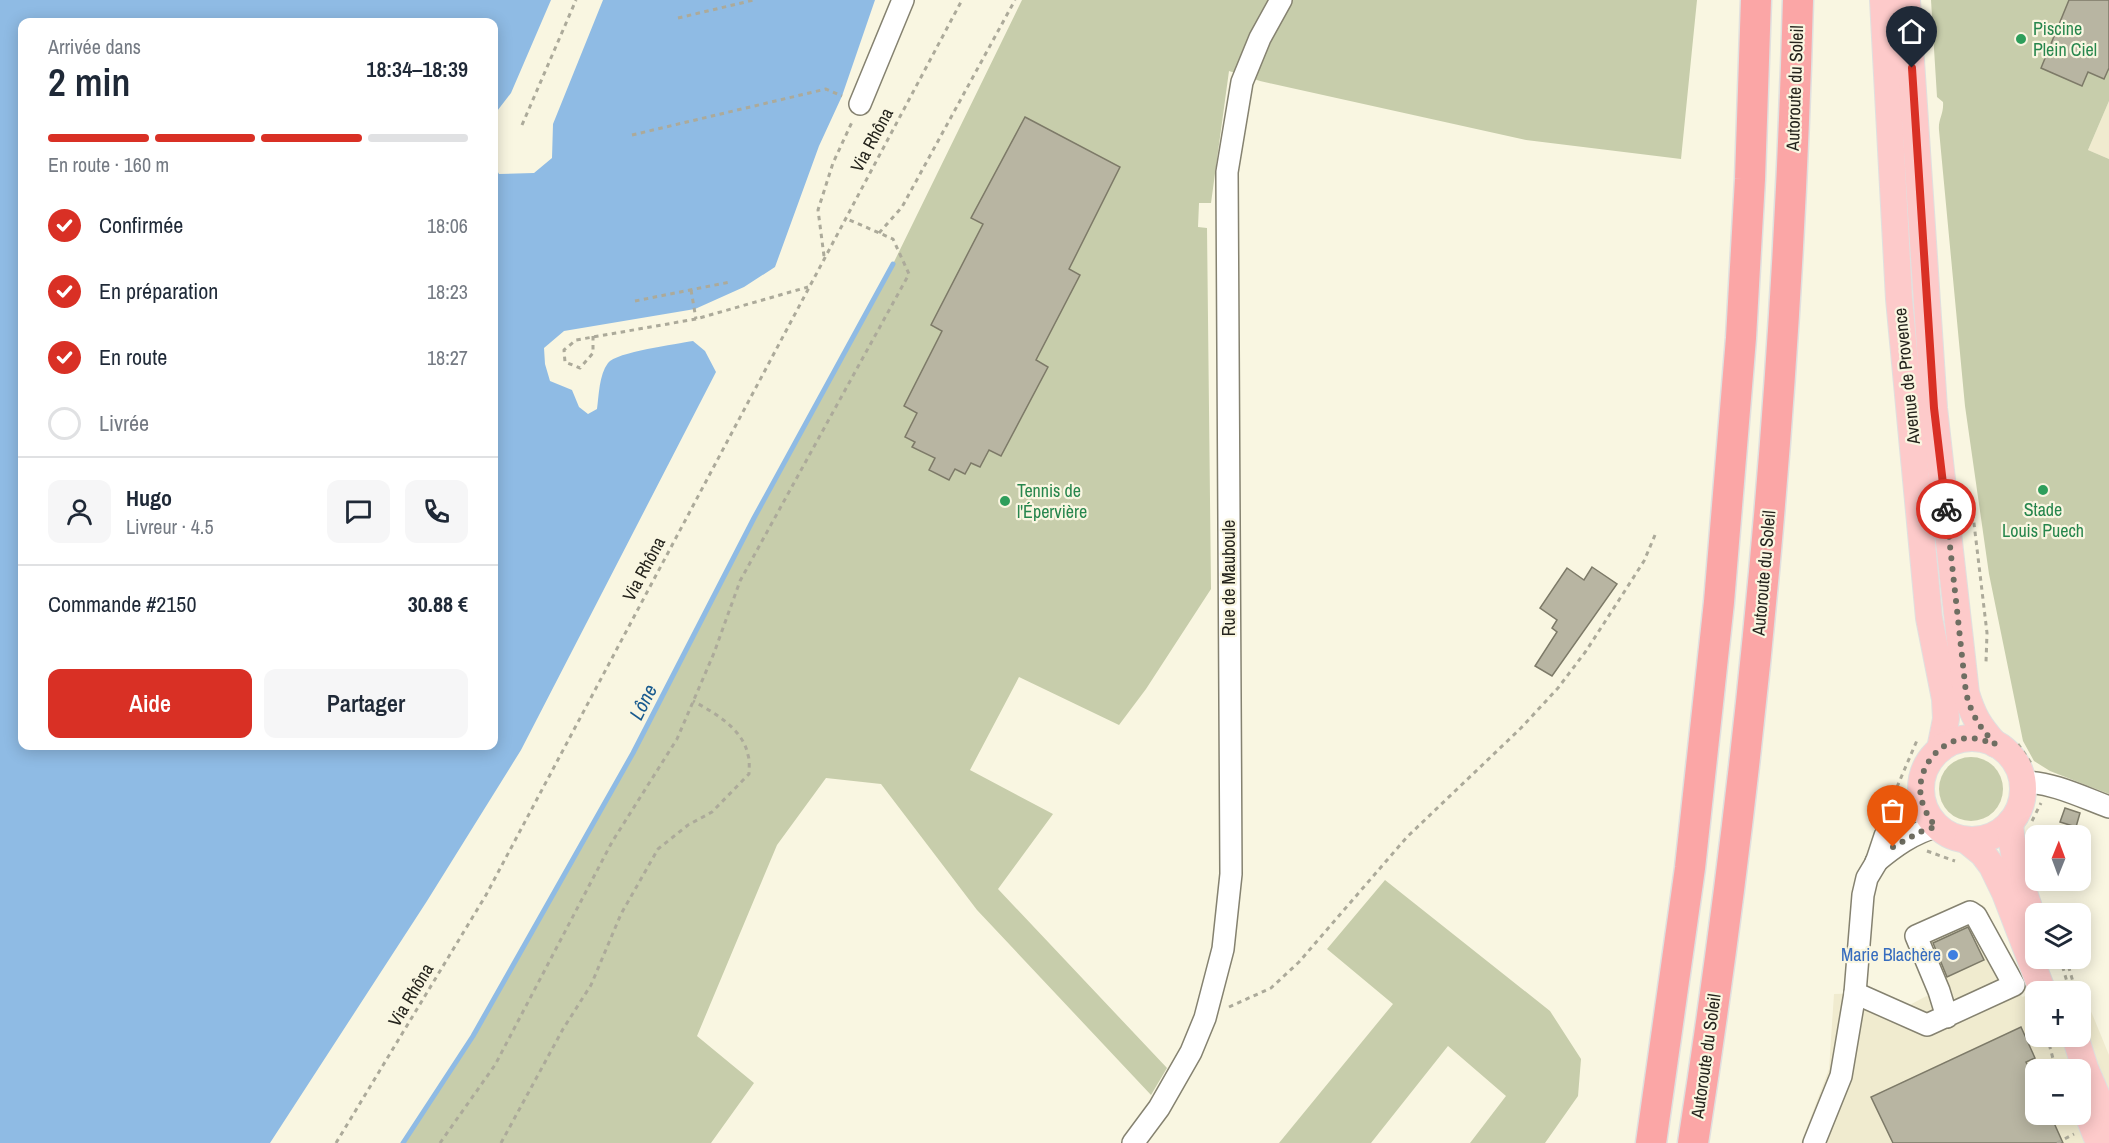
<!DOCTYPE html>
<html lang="fr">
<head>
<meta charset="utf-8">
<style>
  :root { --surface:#fff; --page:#f6f6f7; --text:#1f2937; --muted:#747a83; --line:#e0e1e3; --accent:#d93025 }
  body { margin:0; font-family:"Archivo Narrow",sans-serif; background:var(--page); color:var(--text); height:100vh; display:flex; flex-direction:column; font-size:22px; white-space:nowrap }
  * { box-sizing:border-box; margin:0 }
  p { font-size:20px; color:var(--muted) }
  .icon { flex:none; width:33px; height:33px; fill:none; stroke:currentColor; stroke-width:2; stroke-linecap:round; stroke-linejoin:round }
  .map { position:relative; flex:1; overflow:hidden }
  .drawer { position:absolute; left:18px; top:18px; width:480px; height:732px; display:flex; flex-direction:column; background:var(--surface); border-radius:12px; box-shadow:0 3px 15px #0003 }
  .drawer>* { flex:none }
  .needle { width:39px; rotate:1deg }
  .controls { position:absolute; left:2025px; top:825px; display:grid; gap:12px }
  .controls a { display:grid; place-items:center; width:66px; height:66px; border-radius:12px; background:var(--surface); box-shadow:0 3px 15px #0003; font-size:30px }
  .pin { position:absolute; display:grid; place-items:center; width:51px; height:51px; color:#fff; margin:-62px -26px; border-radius:50% 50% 50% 0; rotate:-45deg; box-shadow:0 0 6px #0007 }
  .pin .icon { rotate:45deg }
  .courier { position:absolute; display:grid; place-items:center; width:60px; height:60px; margin:-30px; border:4px solid #d93025; border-radius:50%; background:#fff; color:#222; box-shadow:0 2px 8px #0007 }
  .head em { font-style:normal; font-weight:600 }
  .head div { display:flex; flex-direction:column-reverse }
  .head { display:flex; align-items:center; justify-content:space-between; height:102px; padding:0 30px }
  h1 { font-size:39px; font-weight:600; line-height:45px }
  .bar { display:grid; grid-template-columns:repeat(4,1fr); gap:9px 6px; align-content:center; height:72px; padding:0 30px }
  .bar i { height:8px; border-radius:4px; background:var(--line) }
  .bar .current { background:var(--accent) }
  .bar p { grid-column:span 4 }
  .line { display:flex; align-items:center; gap:15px; padding:0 30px; border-top:2px solid var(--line) }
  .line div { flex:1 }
  .round { display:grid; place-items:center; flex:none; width:63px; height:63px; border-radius:12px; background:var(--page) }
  ol { padding:0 30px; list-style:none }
  li { display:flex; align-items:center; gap:18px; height:66px }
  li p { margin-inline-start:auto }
  li .icon { padding:6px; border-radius:50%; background:var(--accent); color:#fff; stroke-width:4 }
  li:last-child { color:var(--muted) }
  li i { width:33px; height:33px; border:3px solid var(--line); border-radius:50% }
  .cta { display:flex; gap:12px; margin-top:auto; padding:12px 30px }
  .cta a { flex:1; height:69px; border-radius:12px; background:var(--accent); color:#fff; font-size:24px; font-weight:600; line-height:69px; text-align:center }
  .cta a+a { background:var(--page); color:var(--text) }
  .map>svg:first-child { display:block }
</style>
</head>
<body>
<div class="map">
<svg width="2109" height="1143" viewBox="0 0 2109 1143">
  <rect width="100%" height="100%" fill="#f9f6e1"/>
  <g fill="#f0ebcf" fill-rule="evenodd">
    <path d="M2109,101V159L2088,150Z"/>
    <path d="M1969,904L1983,905L2022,997L2035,993L2036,1036H2080V992L2043,991L2079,982L2109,1055V1143H1801L1829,1069L1834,994L1868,993L1904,1008L1934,992L1907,933ZM2036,1070H2080V1114H2036Z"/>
  </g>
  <g fill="#c7cdab">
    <path d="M1022,0H1697L1681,159L1526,140L1260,81L1229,71L1211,203H1199L1198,227L1207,228L1211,589L1146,689L1119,725L1019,677L970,770L1053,814L998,889L1167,1068L1151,1095L977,910L881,784L826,778L777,845L697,1036L754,1083L711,1143H403L473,1036L633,753L754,518L893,264Z"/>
    <path d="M1931,0H2109V101L2088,150L2109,159V794L2050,771L2034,761L2023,741L1989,574L1965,406L1939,130C1938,119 1944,114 1943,102L1937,97Z"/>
    <circle cx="1971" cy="789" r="32"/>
    <path d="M1385,880L1550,1011L1581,1059L1578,1096L1545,1143H1470L1506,1096L1448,1046L1371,1143H1279L1393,1004L1327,949Z"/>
  </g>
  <path fill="#8fbbe4" d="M0,0H551L511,93L494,115V22H22V746H494V165L499,174L534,173L552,158L553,124L603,0H875L842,96L819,146L775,267L744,287L695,309L564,331L544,348L545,364L550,381L572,390L579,407L588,414L597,409C599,395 599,375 608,363C616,352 677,344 693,341L705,351L716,372L521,750L427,901L270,1143H0Z"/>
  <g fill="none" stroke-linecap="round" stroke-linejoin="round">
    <path stroke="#8fbbe4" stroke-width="5" d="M403,1143L473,1036L633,753L754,518L893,264"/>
  </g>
  <g fill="#b8b5a2" stroke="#7d7a68" stroke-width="1.5">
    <path d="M2069,0H2109V68L2104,79L2088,72L2082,86L2041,68Z"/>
    <path d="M1025,117L1120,167L1069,269L1080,275L1036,360L1048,367L1001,456L989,450L980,467L971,463L965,474L955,469L949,480L929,470L935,458L912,447L915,442L905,437L917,413L904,406L942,331L931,325L983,224L971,218Z"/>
    <path d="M1592,567L1617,584L1552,676L1535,666L1557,632L1552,628L1557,620L1540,608L1567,568L1584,580Z"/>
    <path d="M2065,808L2080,813L2076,827L2060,822Z"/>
    <path d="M1968,927L1984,960L1947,977L1933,943Z"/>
    <path d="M2021,1027L2035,1058L2026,1062L2036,1081V1114H2050L2063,1143H1893L1871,1097Z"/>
  </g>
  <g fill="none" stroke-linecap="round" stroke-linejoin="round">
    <g stroke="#858270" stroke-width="24">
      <g id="minor">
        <path d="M860,104L903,0"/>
        <path d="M2023,782C2052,782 2082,797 2109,807"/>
        <path d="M1876,862C1894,847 1913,833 1936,827"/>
        <path d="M1855,993L1927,1025L2014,985L1976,916L1970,912L1916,936L1939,991L1947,1017"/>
        <path d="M1133,1143L1159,1108L1191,1052L1205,1018L1223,949L1231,874L1227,172L1242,82L1260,38L1281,0"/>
        <path d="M1814,1143L1841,1076L1855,993L1863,895L1867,878L1876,863L1885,836L1920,793"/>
      </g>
    </g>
    <g stroke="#e0e0df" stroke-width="28">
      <g id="major">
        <path d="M1883,0L1899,299L1929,618L1945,699L1946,719L1940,749"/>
        <path d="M1907,0L1934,408L1966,693C1973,716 1979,726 1995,744"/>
        <circle cx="1972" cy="789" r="51"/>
        <path d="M2010,823C2012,855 2020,883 2031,913"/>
        <path d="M1967,841L1983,854L1992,866L2005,893L2043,992"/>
        <path d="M2075,1036L2085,1068L2109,1124"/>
        <path d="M2084,1105L2099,1143"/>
      </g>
    </g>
    <g stroke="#e0e0df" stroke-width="33">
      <g id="highway">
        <path d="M1651,1143L1690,868L1719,602L1741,338L1750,179L1756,0"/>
        <path d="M1693,1143C1752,765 1788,383 1798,0"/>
      </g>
    </g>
    <g stroke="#acaa9a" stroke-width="3" stroke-dasharray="4.5 4.5" stroke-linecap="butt">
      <path d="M678,18L754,0"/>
      <path d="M522,125L576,0"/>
      <path d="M632,135L826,89L842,96"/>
      <path d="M879,233L902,207L1015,0"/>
      <path d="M824,256L818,210L833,163L852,122"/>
      <path d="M691,290L696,319"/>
      <path d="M635,301L730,282"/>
      <path d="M593,336V353L580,368L565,362L564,350L576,340L696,319L808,287"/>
      <path d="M1968,506L1973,515L1987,633L1986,662"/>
      <path d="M2018,744L2031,763"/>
      <path d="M1897,787L1918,738"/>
      <path d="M2032,821L2041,803"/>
      <path d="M1927,851L1955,861"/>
      <path d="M2060,958L2070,992"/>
      <path d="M2066,958L2076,992"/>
      <path d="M2080,1006L2084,1015"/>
      <path d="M1229,1007L1271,988L1299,962L1407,837L1521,728L1558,688L1586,651L1619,600L1644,561L1655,535"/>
      <path d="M2047,1036L2056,1070"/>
      <path d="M336,1143L486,895L962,0"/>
      <path d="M440,1143L495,1065L612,842L677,739L714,653L740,581L909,274L893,239L845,218"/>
      <path d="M501,1143L563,1029L591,985L621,914L658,849L688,825L712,812L749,774C749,768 750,761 748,755C743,729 715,713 693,701"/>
      <path d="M2057,1143L2074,1134"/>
    </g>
    <use href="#minor" stroke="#fff" stroke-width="21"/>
    <use href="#major" stroke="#fdcaca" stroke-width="26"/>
    <use href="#highway" stroke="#fba6a6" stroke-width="30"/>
  </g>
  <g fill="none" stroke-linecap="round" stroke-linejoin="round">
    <path stroke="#6f6e62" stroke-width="6" stroke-dasharray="0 10.8" d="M1893,847L1924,830L1936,827C1931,821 1927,815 1924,807C1911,777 1934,741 1967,738C1977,738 1986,741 1995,744C1979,726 1972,716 1966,693L1946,509"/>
    <path stroke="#d93025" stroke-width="8" d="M1912,68L1934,408L1946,509"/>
  </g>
  <g fill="#2e9e5b" stroke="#f9f6e1" stroke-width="2">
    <circle cx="2021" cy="39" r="6"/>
    <circle cx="2043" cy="490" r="6"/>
    <circle cx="1005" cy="501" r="6"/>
  </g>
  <circle fill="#3f7fe0" stroke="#f9f6e1" stroke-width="2" cx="1953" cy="955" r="6"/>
  <g text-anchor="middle" stroke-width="4.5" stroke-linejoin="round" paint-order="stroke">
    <g font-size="18" fill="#27864d" stroke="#f9f6e1" text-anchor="start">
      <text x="2033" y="35">Piscine<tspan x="2033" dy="21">Plein Ciel</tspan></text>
      <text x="1017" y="497">Tennis de<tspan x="1017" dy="21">l'Épervière</tspan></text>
      <text x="2043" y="516" text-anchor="middle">Stade<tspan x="2043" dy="21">Louis Puech</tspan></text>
    </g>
    <g font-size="18" fill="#25241d" stroke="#f9f6e1">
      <text transform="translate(1795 88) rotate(-88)" y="6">Autoroute du Soleil</text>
      <text transform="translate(872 140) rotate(-62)" y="6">Via Rhôna</text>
      <text transform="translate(1907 376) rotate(-96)" y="6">Avenue de Provence</text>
      <text transform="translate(644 569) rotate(-62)" y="6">Via Rhôna</text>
      <text transform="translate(1764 573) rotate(-85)" y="6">Autoroute du Soleil</text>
      <text transform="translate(1229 578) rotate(-90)" y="6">Rue de Mauboule</text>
      <text transform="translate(411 995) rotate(-59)" y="6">Via Rhôna</text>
      <text transform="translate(1706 1056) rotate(-82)" y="6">Autoroute du Soleil</text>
    </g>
    <g font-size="18" fill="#366cbe" stroke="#f9f6e1" text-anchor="end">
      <text x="1941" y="961">Marie Blachère</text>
    </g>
    <g font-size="20" font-style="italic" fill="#1a5b8f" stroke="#f9f6e1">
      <text transform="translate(643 702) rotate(-63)" y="7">Lône</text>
    </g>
  </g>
</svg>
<div class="controls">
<a><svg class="needle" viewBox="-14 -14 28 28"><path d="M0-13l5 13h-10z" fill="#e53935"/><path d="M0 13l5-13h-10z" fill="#747a83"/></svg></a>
<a><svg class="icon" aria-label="layers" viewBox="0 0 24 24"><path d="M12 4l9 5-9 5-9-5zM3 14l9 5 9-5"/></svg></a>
<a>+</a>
<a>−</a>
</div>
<div class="pin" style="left:1893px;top:847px;background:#ea580c"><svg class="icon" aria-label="bag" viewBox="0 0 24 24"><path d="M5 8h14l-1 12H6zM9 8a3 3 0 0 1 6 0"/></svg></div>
<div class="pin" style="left:1912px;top:68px;background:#1f2937"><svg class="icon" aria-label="home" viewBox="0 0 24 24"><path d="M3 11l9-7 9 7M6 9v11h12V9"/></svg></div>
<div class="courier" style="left:1946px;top:509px"><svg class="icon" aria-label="bike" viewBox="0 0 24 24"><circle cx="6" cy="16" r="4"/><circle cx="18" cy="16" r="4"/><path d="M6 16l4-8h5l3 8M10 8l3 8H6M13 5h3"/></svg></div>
<section class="drawer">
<div class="head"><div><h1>2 min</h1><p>Arrivée dans</p></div><em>18:34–18:39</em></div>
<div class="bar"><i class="current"></i><i class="current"></i><i class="current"></i><i></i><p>En route · 160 m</p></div>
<ol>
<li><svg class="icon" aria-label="check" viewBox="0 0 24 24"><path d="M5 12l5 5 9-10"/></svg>Confirmée<p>18:06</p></li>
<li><svg class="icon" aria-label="check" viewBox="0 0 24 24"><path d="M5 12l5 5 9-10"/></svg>En préparation<p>18:23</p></li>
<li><svg class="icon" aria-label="check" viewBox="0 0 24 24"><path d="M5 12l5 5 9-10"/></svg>En route<p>18:27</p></li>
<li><i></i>Livrée</li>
</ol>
<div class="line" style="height:108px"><a class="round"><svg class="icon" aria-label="person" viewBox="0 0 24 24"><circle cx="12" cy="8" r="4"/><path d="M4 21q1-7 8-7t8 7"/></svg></a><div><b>Hugo</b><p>Livreur · 4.5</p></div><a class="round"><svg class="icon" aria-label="chat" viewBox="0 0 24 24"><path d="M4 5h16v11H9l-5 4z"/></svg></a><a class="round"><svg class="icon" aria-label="phone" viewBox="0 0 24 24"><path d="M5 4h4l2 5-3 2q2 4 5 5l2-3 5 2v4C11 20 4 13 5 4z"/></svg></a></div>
<div class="line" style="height:78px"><div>Commande #2150</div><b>30.88 €</b></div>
<div class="cta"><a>Aide</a><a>Partager</a></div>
</section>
</div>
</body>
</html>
